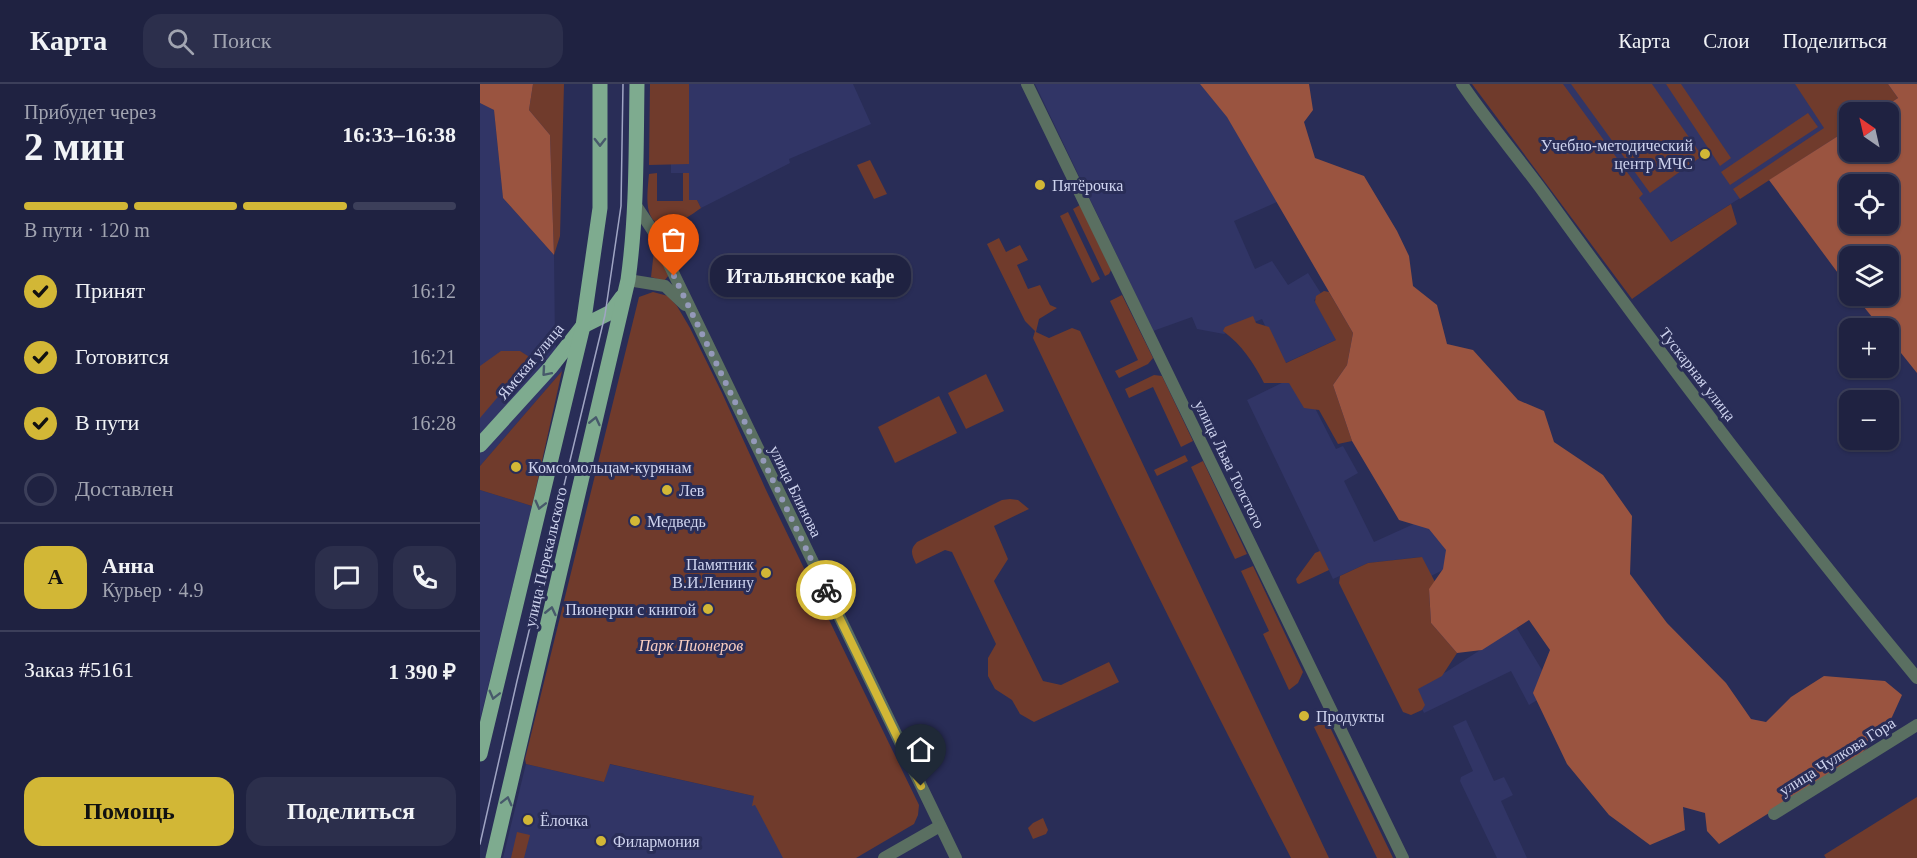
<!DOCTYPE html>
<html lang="ru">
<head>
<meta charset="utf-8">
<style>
  :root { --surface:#1f2241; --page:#2c2f4c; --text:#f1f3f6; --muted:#a1a4b1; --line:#3c3f5a; --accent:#d2b736 }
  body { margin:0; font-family:"Times New Roman",serif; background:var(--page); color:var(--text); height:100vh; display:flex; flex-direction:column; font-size:22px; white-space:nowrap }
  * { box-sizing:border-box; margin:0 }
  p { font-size:20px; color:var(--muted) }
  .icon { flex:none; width:33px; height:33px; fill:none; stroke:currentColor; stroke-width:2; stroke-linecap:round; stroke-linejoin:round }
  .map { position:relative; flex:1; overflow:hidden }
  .panel { display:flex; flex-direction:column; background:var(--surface); width:480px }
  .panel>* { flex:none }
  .needle { width:39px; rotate:326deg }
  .controls { position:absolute; left:1359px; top:18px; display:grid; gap:12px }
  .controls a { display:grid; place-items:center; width:60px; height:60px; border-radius:12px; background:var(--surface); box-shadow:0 2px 4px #0004,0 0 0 2px var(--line); font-size:30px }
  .pin { position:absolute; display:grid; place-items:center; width:51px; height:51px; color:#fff; margin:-62px -26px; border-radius:50% 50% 50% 0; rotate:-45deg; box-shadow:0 0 6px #0007 }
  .pin .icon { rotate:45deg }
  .courier { position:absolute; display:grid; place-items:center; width:60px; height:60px; margin:-30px; border:4px solid #d2b736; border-radius:50%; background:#fff; color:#222; box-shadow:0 2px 8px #0007 }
  .bubble { position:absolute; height:42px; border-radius:18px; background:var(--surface); box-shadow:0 2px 4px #0004,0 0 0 2px var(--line); font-size:20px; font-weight:800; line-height:42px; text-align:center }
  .overview em { font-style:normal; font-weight:800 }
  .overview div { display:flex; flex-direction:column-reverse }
  .overview { display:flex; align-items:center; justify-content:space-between; height:102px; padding:0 24px }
  h1 { font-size:39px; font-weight:800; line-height:45px }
  .bar { display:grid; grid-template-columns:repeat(4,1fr); gap:9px 6px; align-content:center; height:72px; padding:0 24px }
  .bar i { height:8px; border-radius:4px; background:var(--line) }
  .bar .selected { background:var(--accent) }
  .bar p { grid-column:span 4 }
  .line { display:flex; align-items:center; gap:15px; padding:0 24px; border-top:2px solid var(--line) }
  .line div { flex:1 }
  .round { display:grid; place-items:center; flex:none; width:63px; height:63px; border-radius:18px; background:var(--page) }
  ol { padding:0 24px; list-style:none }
  li { display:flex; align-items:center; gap:18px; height:66px }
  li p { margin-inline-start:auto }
  li .icon { padding:6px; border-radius:50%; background:var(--accent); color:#111; stroke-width:4 }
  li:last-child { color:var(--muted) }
  li i { width:33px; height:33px; border:3px solid var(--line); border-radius:50% }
  .cta { display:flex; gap:12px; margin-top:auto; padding:12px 24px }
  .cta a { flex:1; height:69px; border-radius:18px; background:var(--accent); color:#111; font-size:24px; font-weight:800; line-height:69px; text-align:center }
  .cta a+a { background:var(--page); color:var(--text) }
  header { display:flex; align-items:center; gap:36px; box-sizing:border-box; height:84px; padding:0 30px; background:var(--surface); border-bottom:2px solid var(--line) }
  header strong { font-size:28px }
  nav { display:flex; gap:33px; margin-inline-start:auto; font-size:21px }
  .search { width:420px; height:54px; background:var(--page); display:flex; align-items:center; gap:15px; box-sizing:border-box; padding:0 21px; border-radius:18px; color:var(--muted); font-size:22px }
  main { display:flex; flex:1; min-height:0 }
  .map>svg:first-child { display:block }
</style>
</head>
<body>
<header>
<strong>Карта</strong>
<div class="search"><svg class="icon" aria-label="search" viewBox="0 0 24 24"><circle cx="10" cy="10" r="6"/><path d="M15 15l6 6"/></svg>Поиск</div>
<nav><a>Карта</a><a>Слои</a><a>Поделиться</a></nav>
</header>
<main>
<section class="panel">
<div class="overview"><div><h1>2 мин</h1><p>Прибудет через</p></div><em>16:33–16:38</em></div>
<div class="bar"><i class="selected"></i><i class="selected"></i><i class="selected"></i><i></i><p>В пути · 120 m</p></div>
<ol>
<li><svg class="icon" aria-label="check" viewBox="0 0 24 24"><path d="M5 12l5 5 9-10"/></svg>Принят<p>16:12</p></li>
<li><svg class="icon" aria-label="check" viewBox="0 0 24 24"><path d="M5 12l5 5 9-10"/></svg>Готовится<p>16:21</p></li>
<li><svg class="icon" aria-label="check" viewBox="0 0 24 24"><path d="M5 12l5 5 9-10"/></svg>В пути<p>16:28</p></li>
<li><i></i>Доставлен</li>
</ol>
<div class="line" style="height:108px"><b class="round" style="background:var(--accent);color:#111">А</b><div><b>Анна</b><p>Курьер · 4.9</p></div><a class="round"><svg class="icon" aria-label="chat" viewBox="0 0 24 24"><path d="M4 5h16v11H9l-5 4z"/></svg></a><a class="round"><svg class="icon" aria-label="phone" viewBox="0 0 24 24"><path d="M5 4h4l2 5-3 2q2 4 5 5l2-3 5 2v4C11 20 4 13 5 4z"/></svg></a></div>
<div class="line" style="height:78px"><div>Заказ #5161</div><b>1 390 ₽</b></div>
<div class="cta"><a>Помощь</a><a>Поделиться</a></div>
</section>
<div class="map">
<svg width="1437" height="774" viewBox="0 0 1437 774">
  <rect width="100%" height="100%" fill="#292d57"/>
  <g fill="#313566">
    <path d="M191,0H373L391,40L309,75L310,79L221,124L217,116L203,117V89H191Z"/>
    <path d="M555,0H720L747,32L797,118L754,137L775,185L792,177L808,201L828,189L842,211L834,216L858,255L803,280L782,235L744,250L717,245L712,233L673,247Z"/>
    <path d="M1070,0H1408L1370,28L1369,45L1186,161Z"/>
    <path d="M0,19L14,26L23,114L74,171L75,258L82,287L0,382Z"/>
    <path d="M818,291L856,365L863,362L878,389L864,397L894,458L936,439L954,445L969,471L967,484L951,492L941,473L888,479L853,495L767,316Z"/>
    <path d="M0,406L52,422L0,636Z"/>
    <path d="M1036,543L1074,606L1049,621L1031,587L944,629L932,604L966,588Z"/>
    <path d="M986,636L1014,697L1024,693L1033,711L1021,717L1047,774H1017L980,697L981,693L993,687L973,642Z"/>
    <path d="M46,680L124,698L129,680L274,712L312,774H23Z"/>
  </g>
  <g fill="#703b2c">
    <path d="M53,0H84L80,152L74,171L70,51L49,26Z"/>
    <path d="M170,0H209V80L169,81Z"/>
    <path d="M992,0H1083L1163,110L1159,114L1191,158L1251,120L1257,140L1152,215Z"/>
    <path d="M1091,0H1172L1222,72L1170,109Z"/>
    <path d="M1186,0H1201L1251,74L1240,82Z"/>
    <path d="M1315,0H1408L1418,14L1396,28H1370L1369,45L1260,115L1253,105L1344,44Z"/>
    <path d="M1328,29L1338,43L1250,101L1241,88Z"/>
    <path d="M390,76L407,110L394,115L377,81Z"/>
    <path d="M177,89V117H203V89H209V116H217L221,124C207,134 178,155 169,128C166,117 168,101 169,90Z"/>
    <path d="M600,121L631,186L629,190L625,192L593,125Z"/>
    <path d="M588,128L620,195L612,199L580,132Z"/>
    <path d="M519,154L526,168L540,161L548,176L537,181L548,205L560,201L570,221L577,224L559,235L556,248L569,254L592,244L600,247L849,774H811C722,602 636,429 553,254L555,247L545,237L507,160Z"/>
    <path d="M176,165L189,191L184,197L171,193L174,167Z"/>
    <path d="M844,207L849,208L873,249L867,281L853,301L872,357L858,360L839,326L824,324L809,299H784C773,278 762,261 743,247L745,243L773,232L776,239L789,243L806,279L856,256L835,218L836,212Z"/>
    <path d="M173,208L188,212L197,222L210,244L242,309L286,406L439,721L438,731L434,740L376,774H303L275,721L272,722L274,712L130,680L124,698L46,680L45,675L159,213Z"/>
    <path d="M642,211L673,274L668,280L639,294L635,287L658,276L630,217Z"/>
    <path d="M21,267H40L51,274L0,334V282Z"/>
    <path d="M82,287L52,422L0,406V382Z"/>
    <path d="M506,290L524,327L486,345L468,309Z"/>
    <path d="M674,291L682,292L713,357L701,363L673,303L649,314L645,305Z"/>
    <path d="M459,312L477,349L415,379L398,343Z"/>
    <path d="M705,371L708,377L677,392L674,386Z"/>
    <path d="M723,377L767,470L755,475L711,383Z"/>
    <path d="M530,415L538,416L549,425L514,442L528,475L514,497L563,597L581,601L629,578L639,598L554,638L540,630L532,616L515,605L508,592V574L516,560L472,468L465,466L436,480C432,471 429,466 437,458L522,416Z"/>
    <path d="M840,467L849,486L819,500L817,499L816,495L835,469Z"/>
    <path d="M942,473L955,498L949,506L951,539L977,569L962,592L938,605L945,621L942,626L931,631L923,628L859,499L860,492L888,479Z"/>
    <path d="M773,482L823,588L818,599L809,606L783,550L789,547L761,487Z"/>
    <path d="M847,637L913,774H897L834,643Z"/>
    <path d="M1437,713V774H1346L1344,771Z"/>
    <path d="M563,734L568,746L566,750L553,755L548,744L553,739Z"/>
    <path d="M37,748L50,751L44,774H31Z"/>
  </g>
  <g fill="#9a5440" fill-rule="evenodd">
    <path d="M0,0H53L49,26L70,51L74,171L23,114L14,26L0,19Z"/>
    <path d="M720,0H829L833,26L824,38L835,74L884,92L917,147L929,172L933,202L957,221L967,260L993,266L1038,316L1064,327L1074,358L1123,391L1152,432L1150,490L1187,539L1246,599L1271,635L1286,638L1311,613L1344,592L1405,597L1422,611L1407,644L1375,676L1239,760L1227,747L1225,729L1203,723L1205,746L1170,761L1129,731L1087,680L1053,609L1070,566L1049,536L1002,566L977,569L951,539L949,505L963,485L966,466L949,445L919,436L872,357L853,301L867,281L873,249L747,33Z"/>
    <path d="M1408,0H1437V289L1409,254L1408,244H1401L1375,212H1408V172H1370L1369,204L1289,96L1369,45L1370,68H1408V28H1396L1418,14ZM1370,100H1408V140H1370Z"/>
  </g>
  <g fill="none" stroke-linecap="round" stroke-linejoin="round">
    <g stroke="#5a6f61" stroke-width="12">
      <path d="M547,0L923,774"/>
      <path d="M982,0C1007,37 1037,72 1064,109C1183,274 1307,437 1437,594"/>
      <path d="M155,120L173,147L476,774"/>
      <path d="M148,196L185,202L205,221"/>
      <path d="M1294,730L1437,641"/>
      <path d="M404,774L460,742"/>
    </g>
    <g stroke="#7eab8f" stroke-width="15">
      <path d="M0,361L70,284L103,242L131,228L142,213"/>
      <path d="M0,670L103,242L120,124V0"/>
      <path d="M13,774L148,196C157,131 156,66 157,0"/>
    </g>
    <path stroke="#a0a5c4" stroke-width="1.5" d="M0,760L37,597L125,231L141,122L143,0"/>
  </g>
  <defs><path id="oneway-chevron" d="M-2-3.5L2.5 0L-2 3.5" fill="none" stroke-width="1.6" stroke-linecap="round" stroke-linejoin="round" transform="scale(1.5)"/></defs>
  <g stroke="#47596b">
    <use href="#oneway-chevron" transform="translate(120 58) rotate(90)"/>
    <use href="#oneway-chevron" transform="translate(66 288) rotate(131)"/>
    <use href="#oneway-chevron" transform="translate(115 337) rotate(-77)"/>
    <use href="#oneway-chevron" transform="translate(60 421) rotate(104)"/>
    <use href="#oneway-chevron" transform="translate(71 527) rotate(-77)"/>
    <use href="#oneway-chevron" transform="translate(14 611) rotate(104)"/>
    <use href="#oneway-chevron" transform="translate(27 717) rotate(-76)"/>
  </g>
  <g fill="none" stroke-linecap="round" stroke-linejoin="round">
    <path stroke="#9499b9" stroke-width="6" stroke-dasharray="0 10.8" d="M194,192L346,506"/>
    <path stroke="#d2b736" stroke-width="8" d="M346,506L441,702"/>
  </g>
  <g fill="#d2b736" stroke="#292d57" stroke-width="2">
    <circle cx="1225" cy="70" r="6"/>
    <circle cx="560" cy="101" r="6"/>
    <circle cx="36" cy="383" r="6"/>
    <circle cx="187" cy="406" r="6"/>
    <circle cx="155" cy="437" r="6"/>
    <circle cx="286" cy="489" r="6"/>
    <circle cx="228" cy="525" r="6"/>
    <circle cx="824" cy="632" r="6"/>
    <circle cx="48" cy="736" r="6"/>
    <circle cx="121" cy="757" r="6"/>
  </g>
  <g text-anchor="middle" stroke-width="6" stroke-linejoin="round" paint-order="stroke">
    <g font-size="16" fill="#ced3ee" stroke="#292d57" text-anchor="start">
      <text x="1213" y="67" text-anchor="end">Учебно-методический<tspan x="1213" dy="18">центр МЧС</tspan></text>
      <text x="572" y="107">Пятёрочка</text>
      <text x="48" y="389">Комсомольцам-курянам</text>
      <text x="199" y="412">Лев</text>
      <text x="167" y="443">Медведь</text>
      <text x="274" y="486" text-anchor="end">Памятник<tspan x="274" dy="18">В.И.Ленину</tspan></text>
      <text x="216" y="531" text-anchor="end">Пионерки с книгой</text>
      <text x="836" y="638">Продукты</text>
      <text x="60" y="742">Ёлочка</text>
      <text x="133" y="763">Филармония</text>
    </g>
    <g font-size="16" fill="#ced3ee" stroke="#292d57">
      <text transform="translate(50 277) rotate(-50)" y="6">Ямская улица</text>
      <text transform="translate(1218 290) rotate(52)" y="6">Тускарная улица</text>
      <text transform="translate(750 380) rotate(64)" y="6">улица Льва Толстого</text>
      <text transform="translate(316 407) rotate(64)" y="6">улица Блинова</text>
      <text transform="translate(65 473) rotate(-77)" y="6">улица Перекальского</text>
      <text transform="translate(1357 672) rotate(-32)" y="6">улица Чулкова Гора</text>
    </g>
    <g font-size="16" font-style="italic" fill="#f9cec1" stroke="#292d57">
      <text x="211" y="567">Парк Пионеров</text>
    </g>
  </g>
</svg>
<div class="controls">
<a><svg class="needle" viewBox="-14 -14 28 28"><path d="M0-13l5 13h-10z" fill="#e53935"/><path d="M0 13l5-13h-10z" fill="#a1a4b1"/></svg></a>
<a><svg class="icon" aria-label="locate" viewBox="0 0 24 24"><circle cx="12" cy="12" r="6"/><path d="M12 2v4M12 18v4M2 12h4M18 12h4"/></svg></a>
<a><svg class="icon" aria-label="layers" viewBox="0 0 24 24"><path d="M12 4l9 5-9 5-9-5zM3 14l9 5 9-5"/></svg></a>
<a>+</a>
<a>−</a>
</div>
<div class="pin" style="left:194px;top:192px;background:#ea580c"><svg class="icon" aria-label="bag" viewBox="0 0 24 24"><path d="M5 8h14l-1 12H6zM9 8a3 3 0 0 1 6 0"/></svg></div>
<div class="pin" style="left:441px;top:702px;background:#1f2937"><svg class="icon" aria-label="home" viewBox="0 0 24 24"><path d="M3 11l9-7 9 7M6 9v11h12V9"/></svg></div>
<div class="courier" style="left:346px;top:506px"><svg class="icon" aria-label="bike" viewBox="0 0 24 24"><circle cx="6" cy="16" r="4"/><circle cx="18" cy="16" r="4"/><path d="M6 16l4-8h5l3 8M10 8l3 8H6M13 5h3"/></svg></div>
<div class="bubble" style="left:230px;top:171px;width:201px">Итальянское кафе</div>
</div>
</main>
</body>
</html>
